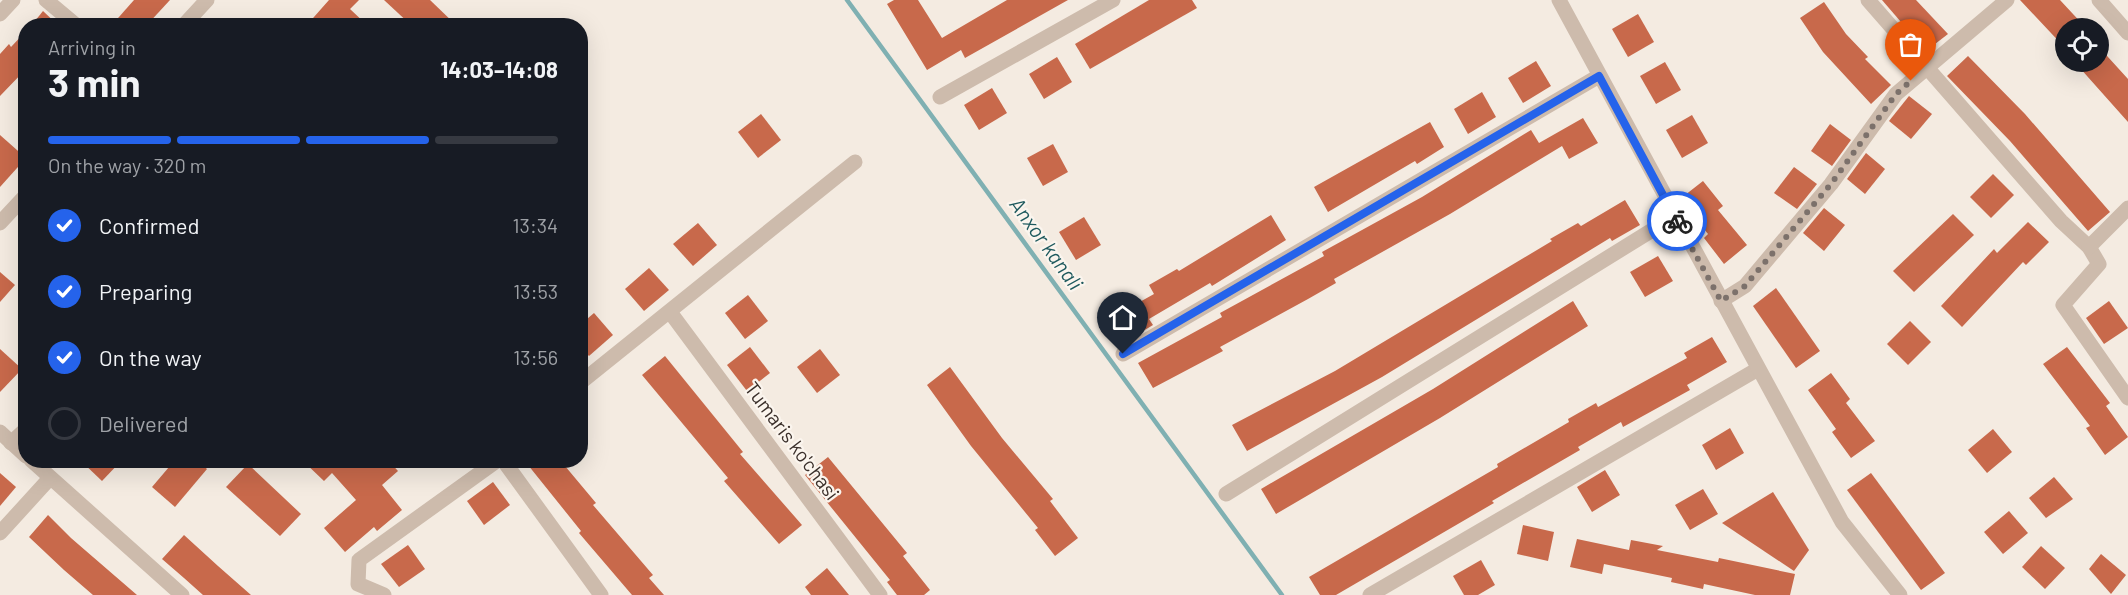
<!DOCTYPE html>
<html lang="en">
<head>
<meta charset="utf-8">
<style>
  :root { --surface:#171b24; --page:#242831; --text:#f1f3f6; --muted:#9ea1a6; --line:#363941; --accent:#2563eb }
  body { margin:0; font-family:Barlow,sans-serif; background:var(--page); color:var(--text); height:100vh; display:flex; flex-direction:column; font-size:22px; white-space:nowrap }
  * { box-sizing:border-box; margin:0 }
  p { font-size:20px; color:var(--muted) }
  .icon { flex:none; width:33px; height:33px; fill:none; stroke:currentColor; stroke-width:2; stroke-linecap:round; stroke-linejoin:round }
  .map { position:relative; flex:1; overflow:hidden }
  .side { position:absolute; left:18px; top:18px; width:570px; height:450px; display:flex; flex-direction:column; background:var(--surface); border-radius:24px; box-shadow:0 6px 24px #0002 }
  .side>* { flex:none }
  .controls { position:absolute; left:2055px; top:18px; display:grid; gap:12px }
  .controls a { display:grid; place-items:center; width:54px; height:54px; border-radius:50%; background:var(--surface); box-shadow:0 6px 24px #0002; font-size:30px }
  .pin { position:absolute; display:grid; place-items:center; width:51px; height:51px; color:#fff; margin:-62px -26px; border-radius:50% 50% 50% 0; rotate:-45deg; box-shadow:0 0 6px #0007 }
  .pin .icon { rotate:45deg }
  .courier { position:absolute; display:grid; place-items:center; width:60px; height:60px; margin:-30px; border:4px solid #2563eb; border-radius:50%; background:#fff; color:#222; box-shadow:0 2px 8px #0007 }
  .summary em { font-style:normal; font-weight:700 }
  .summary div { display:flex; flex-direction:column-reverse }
  .summary { display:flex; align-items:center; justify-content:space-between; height:102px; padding:0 30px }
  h1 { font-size:39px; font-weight:700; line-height:45px }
  .bar { display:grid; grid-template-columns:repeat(4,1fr); gap:9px 6px; align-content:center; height:72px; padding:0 30px }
  .bar i { height:8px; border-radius:4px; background:var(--line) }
  .bar .current { background:var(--accent) }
  .bar p { grid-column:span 4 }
  ol { padding:0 30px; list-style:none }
  li { display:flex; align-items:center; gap:18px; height:66px }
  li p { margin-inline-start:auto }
  li .icon { padding:6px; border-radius:50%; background:var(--accent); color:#fff; stroke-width:4 }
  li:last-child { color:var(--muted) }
  li i { width:33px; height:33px; border:3px solid var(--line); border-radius:50% }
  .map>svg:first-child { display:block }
</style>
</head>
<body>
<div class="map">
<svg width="2128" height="595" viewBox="0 0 2128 595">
  <rect width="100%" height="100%" fill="#f4ebe1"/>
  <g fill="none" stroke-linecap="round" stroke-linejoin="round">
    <path stroke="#7fb0b2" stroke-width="4.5" d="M847,0L1282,595"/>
  </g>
  <g fill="#c8694b">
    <path d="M134,0H170L146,26H111Z"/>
    <path d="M329,0H359L350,9L368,26H306Z"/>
    <path d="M384,0H430L457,26H412Z"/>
    <path d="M894,0H918L942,38L1007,0H1068L965,58L961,50L927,70L887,4Z"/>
    <path d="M1149,0H1192L1197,8L1090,69L1075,44Z"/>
    <path d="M1882,0H1916L1948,34L1926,51Z"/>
    <path d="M2020,0H2060L2086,28H2066V49Z"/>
    <path d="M1824,2L1846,34L1868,57L1865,59L1891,85L1871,104L1823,52L1800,18Z"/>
    <path d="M43,11L59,26H31Z"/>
    <path d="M1638,14L1654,42L1628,57L1612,29Z"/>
    <path d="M26,31V69L0,96V54L9,44L11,47Z"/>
    <path d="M2098,46L2128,79V122L2079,67L2085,62H2098Z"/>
    <path d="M1968,56L2025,114L2110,212L2088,231L2010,141L1947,76Z"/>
    <path d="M1057,57L1072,82L1044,99L1029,74Z"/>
    <path d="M1536,61L1551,86L1523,103L1508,78Z"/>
    <path d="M1665,62L1681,90L1656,104L1640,76Z"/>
    <path d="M992,88L1007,113L979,130L964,105Z"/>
    <path d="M1482,92L1496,117L1468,134L1454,109Z"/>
    <path d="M1909,96L1932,114L1911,139L1889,121Z"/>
    <path d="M761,114L781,140L758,158L738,132Z"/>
    <path d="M1692,115L1708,143L1682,158L1666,130Z"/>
    <path d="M1583,118L1598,143L1569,159L1562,146L1450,214L1334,279L1336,283L1308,299L1220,347L1223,351L1153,388L1138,363L1222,317L1220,313L1324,256L1322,252L1422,197L1531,130L1539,143Z"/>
    <path d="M1430,122L1444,147L1417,164L1415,161L1328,212L1314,187Z"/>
    <path d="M1830,124L1851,140L1832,166L1811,151Z"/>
    <path d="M0,135L26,158L0,187Z"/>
    <path d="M1053,144L1068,172L1043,186L1027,158Z"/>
    <path d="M1866,153L1885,169L1865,194L1847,179Z"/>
    <path d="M1794,167L1817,184L1797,209L1774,193Z"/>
    <path d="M1993,174L2014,195L1991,218L1970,197Z"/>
    <path d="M1703,181L1723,206L1718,210L1747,245L1724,264L1704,238L1708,234L1680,199Z"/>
    <path d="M1625,200L1640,225L1612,241L1610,238L1382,377L1247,451L1232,425L1335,371L1552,241L1550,239L1578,223L1581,226Z"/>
    <path d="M1824,208L1845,225L1824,251L1803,233Z"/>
    <path d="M1953,214L1974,235L1914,292L1893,271Z"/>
    <path d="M1271,215L1286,240L1212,286L1210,283L1149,319L1153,325L1125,342L1111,318L1154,294L1149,285L1177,269L1179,271Z"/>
    <path d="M1084,217L1101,245L1076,260L1059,232Z"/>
    <path d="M2028,222L2049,242L2026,265L2023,262L1962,327L1941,306L1994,249L1997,253Z"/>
    <path d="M698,223L717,245L693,266L673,244Z"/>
    <path d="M1658,256L1673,281L1645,297L1630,272Z"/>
    <path d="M649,268L669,290L644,311L625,289Z"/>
    <path d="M0,272L15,285L0,302Z"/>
    <path d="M1776,288L1820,351L1796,368L1753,306Z"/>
    <path d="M748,295L768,321L745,339L725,313Z"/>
    <path d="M1573,301L1588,326L1440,418L1276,514L1261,489L1433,389Z"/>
    <path d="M2109,301L2128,328L2104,344L2086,318Z"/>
    <path d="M594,313L613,335L589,356L580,347V325Z"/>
    <path d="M1910,321L1931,342L1908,365L1887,344Z"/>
    <path d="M1712,337L1727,362L1687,385L1690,390L1623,427L1621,422L1578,447L1580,450L1492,501L1494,503L1336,595H1320L1309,577L1498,467L1497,464L1569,422L1568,419L1596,403L1598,407L1687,358L1684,353Z"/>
    <path d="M750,347L770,373L747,391L727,365Z"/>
    <path d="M2067,347L2110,403L2106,406L2128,437L2105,455L2086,428L2090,426L2043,364Z"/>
    <path d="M0,349L22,369L0,392Z"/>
    <path d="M820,349L840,375L817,393L797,367Z"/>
    <path d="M665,356L743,452L740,454L802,525L779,544L724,481L728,478L642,375Z"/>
    <path d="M950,367L1002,438L1053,499L1050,501L1078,538L1055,556L1035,530L1038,528L971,446L927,385Z"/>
    <path d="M1831,373L1850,399L1846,403L1875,441L1851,458L1832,432L1836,429L1808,390Z"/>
    <path d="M1730,428L1744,453L1716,470L1702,445Z"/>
    <path d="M1993,429L2012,452L1987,473L1968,450Z"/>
    <path d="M828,457L907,553L903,556L930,590L924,595H897L887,582L890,580L805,475Z"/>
    <path d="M80,460H122L102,481Z"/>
    <path d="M175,460H197L207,469L175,507L152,487Z"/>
    <path d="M302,460H388L398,471L382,485L402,510L377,531L374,527L345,552L324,528L356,500L332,473L324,481Z"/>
    <path d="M524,460H560L596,503L593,505L653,575L649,578L664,595H632L579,533L581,531Z"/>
    <path d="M248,464L301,514L280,536L226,487Z"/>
    <path d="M1605,470L1620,495L1592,512L1577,487Z"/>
    <path d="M0,473L16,487L0,506Z"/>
    <path d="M1871,473L1945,573L1921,590L1847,490Z"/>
    <path d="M2054,477L2073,499L2046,518L2029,498Z"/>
    <path d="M493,482L510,505L484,525L467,501Z"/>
    <path d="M1703,489L1718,514L1690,530L1675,505Z"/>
    <path d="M1773,492L1809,550L1794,571L1722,523Z"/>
    <path d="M2009,511L2028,533L2003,554L1984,532Z"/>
    <path d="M48,515L71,538L137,595H93L64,570L29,537Z"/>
    <path d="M1523,525L1554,532L1548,561L1517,554Z"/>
    <path d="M184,535L218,566L251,595H203L184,578L162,559Z"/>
    <path d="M1577,539L1629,550L1631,540L1663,546L1657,550L1718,562L1719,558L1795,574L1790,595H1755L1704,584L1703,589L1671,582L1672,578L1604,564L1602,574L1570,567Z"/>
    <path d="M408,545L425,569L399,587L381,564Z"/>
    <path d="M2041,546L2065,568L2045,589L2022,567Z"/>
    <path d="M2101,554L2126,575L2111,594L2089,569Z"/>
    <path d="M1481,560L1495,585L1478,595H1464L1453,576Z"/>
    <path d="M827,568L849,595H811L805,587Z"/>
  </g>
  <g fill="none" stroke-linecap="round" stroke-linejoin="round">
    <g stroke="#cdbbac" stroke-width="15">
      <path d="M46,0L77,26"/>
      <path d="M1868,0L2061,221L2089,247L2099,264L2063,305L2128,398"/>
      <path d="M2099,0L2128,33"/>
      <path d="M0,14L13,0"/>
      <path d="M183,26L207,0"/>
      <path d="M940,97L1113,0"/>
      <path d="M0,223L26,195"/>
      <path d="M2089,247L2128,208"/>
      <path d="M1721,301L1745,286L1831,184L1896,94L2007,0"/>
      <path d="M670,312L880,595"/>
      <path d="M1123,354L1599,76"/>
      <path d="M580,383L855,162"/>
      <path d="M0,432L26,456"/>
      <path d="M11,443L26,429"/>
      <path d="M31,460L182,595"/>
      <path d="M503,460L601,595"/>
      <path d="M1226,494L1675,216"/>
      <path d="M0,533L50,478"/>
      <path d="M384,595L358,584L359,560L498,460"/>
      <path d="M1370,595L1758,369"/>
    </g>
    <path stroke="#cdbbac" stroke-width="15" d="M1559,0L1842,522L1900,595"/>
  </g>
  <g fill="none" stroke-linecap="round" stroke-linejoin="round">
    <path stroke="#7c716b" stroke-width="6" stroke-dasharray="0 10.8" d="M1677,221L1721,301L1745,286L1831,184L1896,94L1911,81"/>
    <path stroke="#2563eb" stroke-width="8" d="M1123,354L1599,76L1677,221"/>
  </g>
  <g text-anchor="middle" stroke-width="4.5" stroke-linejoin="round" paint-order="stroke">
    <g font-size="20" fill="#3b302b" stroke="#fbf5ee">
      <text transform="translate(792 441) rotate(53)" y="7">Tumaris ko'chasi</text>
    </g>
    <g font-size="21" font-style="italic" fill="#1f5a5e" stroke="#fbf5ee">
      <text transform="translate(1046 244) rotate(54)" y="7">Anxor kanali</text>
    </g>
  </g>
</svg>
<div class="controls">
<a><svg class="icon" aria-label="locate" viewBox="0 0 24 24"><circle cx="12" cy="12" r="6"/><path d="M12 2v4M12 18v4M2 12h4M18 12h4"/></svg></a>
</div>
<div class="pin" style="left:1911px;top:81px;background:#ea580c"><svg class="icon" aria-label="bag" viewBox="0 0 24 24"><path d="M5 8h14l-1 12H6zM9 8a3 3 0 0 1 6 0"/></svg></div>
<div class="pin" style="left:1123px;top:354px;background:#1f2937"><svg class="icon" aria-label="home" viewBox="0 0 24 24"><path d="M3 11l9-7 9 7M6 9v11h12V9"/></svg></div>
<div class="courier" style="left:1677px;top:221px"><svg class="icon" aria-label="bike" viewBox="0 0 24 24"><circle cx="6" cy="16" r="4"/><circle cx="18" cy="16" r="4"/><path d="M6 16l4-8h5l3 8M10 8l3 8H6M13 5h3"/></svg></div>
<section class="side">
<div class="summary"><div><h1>3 min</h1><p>Arriving in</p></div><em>14:03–14:08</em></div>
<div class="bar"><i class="current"></i><i class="current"></i><i class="current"></i><i></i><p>On the way · 320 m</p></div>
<ol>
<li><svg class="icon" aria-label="check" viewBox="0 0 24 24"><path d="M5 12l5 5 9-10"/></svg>Confirmed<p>13:34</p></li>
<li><svg class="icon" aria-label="check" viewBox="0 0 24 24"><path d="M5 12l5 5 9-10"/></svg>Preparing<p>13:53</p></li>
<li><svg class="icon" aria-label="check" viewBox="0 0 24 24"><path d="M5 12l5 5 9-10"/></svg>On the way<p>13:56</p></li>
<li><i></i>Delivered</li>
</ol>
</section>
</div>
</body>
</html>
